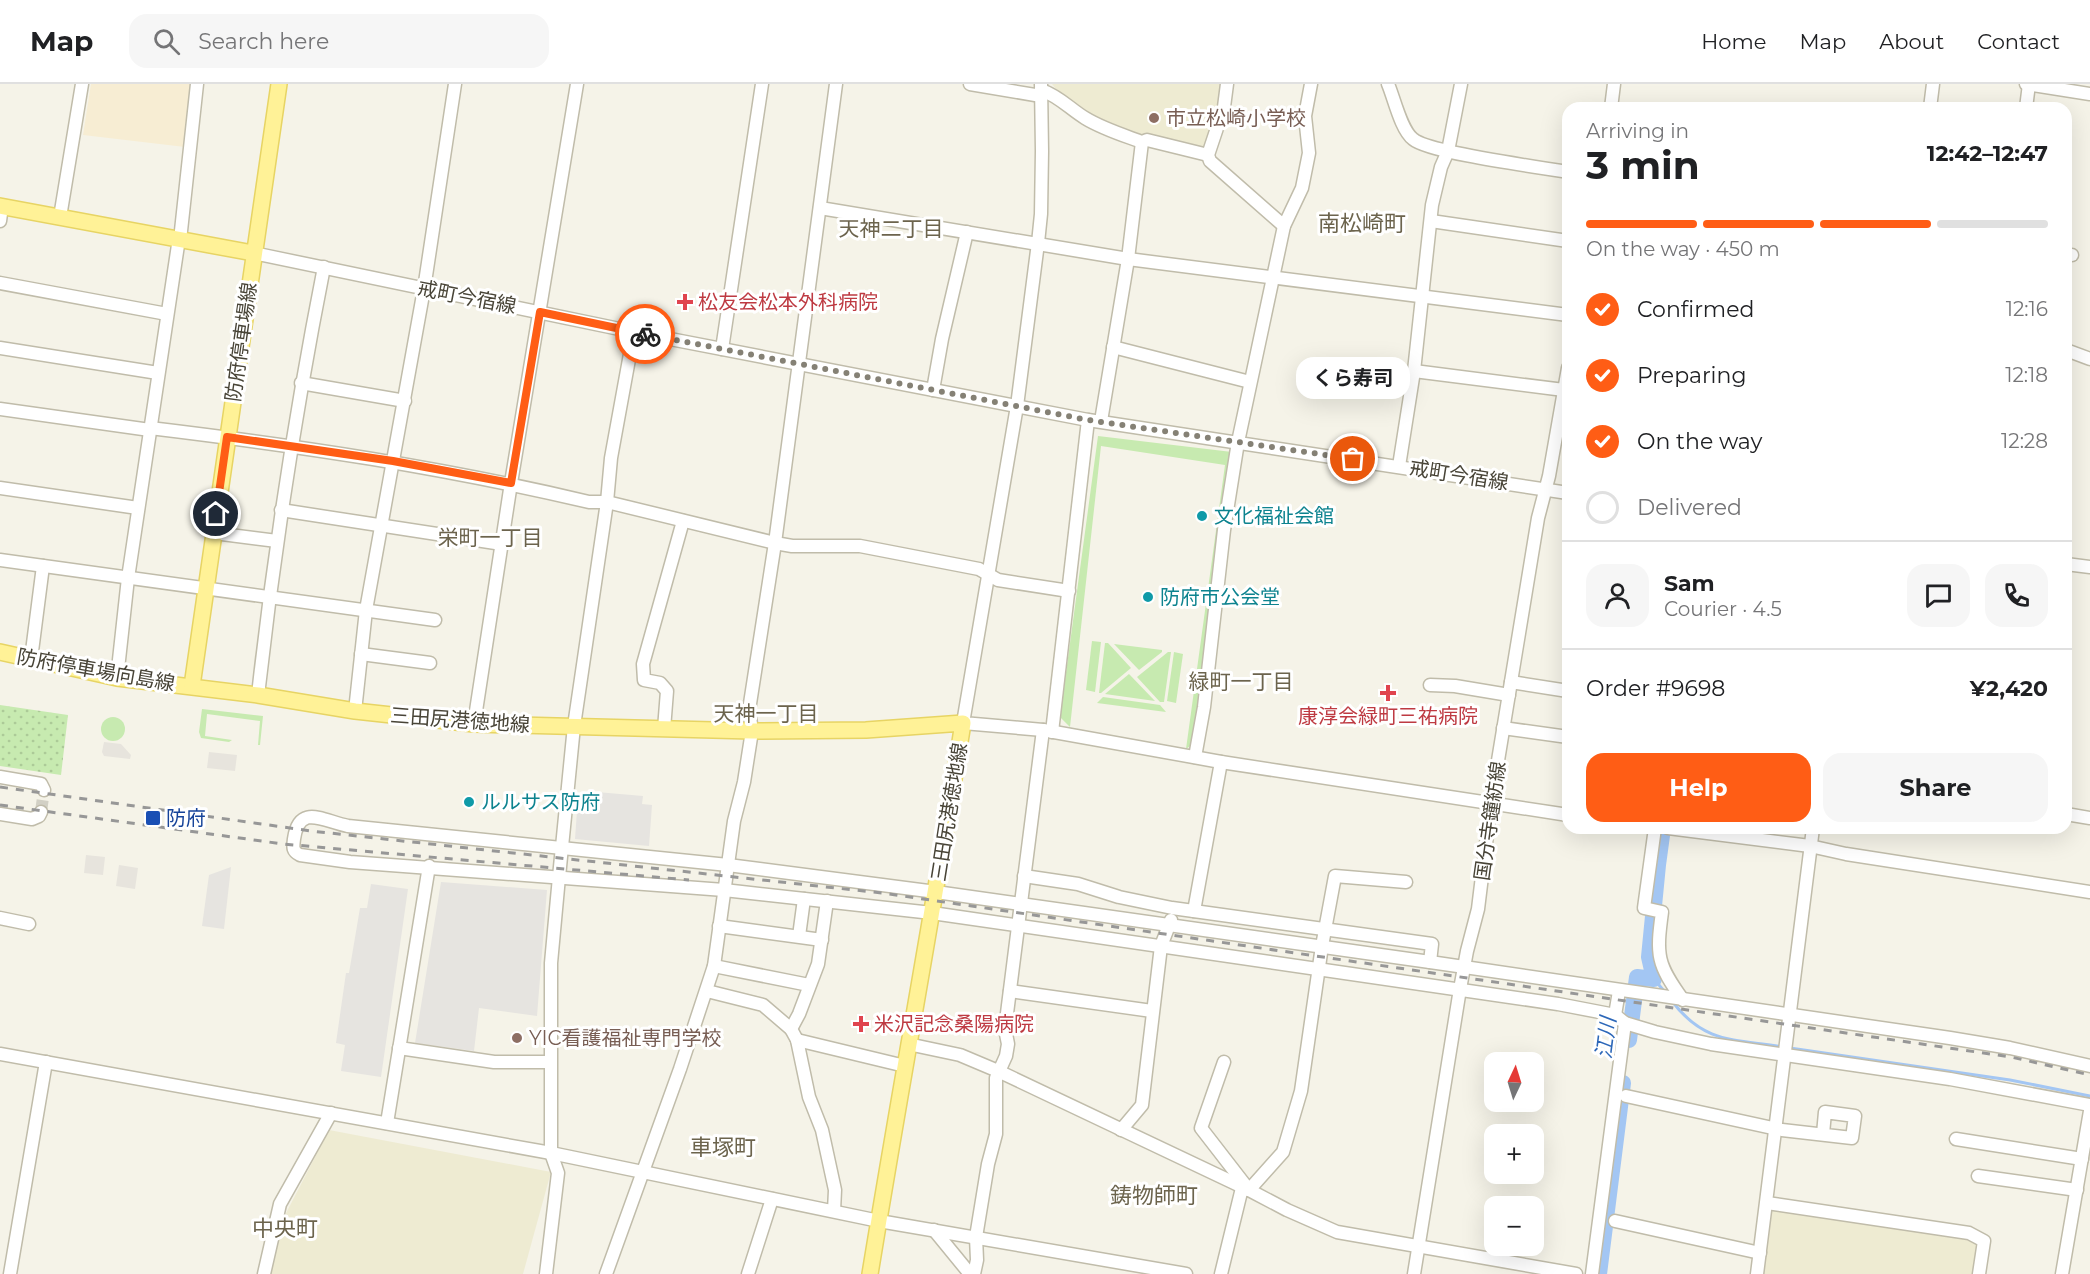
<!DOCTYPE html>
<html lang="en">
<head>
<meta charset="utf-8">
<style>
  :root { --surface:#fff; --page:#f6f6f6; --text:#202124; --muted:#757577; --line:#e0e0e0; --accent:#ff5d15 }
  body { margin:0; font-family:Montserrat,"Noto Sans JP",sans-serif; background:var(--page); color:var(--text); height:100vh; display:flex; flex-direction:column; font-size:22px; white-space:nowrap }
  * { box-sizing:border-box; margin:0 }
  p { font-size:20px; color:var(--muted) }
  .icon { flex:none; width:33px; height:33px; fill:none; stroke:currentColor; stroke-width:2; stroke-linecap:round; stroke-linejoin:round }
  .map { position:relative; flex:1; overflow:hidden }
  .sheet { position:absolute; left:1562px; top:18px; width:510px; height:732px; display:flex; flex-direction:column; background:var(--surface); border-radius:18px; box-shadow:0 6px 24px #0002 }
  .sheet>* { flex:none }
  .needle { width:39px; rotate:4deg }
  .buttons { position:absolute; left:1484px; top:968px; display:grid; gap:12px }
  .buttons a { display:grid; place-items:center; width:60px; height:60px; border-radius:12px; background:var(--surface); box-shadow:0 6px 24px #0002; font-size:30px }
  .pin { position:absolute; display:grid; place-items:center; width:51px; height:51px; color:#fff; margin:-26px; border:3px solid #fff; border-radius:50%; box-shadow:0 2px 6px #0007 }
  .courier { position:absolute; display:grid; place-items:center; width:60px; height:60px; margin:-30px; border:4px solid #ff5d15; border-radius:50%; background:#fff; color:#222; box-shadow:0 2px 8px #0007 }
  .bubble { position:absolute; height:42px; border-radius:18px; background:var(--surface); box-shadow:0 6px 24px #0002; font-size:20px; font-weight:700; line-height:42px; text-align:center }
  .headline em { font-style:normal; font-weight:700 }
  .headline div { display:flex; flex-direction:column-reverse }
  .headline { display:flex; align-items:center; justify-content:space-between; height:102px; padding:0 24px }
  h1 { font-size:39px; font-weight:700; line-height:45px }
  .bar { display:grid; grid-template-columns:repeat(4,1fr); gap:9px 6px; align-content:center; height:72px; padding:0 24px }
  .bar i { height:8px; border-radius:4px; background:var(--line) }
  .bar .active { background:var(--accent) }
  .bar p { grid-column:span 4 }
  .line { display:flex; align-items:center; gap:15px; padding:0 24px; border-top:2px solid var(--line) }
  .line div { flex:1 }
  .round { display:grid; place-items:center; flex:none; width:63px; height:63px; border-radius:18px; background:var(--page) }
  ol { padding:0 24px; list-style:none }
  li { display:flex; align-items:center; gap:18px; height:66px }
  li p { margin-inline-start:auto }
  li .icon { padding:6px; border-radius:50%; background:var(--accent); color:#fff; stroke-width:4 }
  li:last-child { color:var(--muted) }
  li i { width:33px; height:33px; border:3px solid var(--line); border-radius:50% }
  .primary-button { display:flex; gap:12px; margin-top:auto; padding:12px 24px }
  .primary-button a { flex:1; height:69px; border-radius:18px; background:var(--accent); color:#fff; font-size:24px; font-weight:700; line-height:69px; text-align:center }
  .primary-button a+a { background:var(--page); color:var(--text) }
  header { display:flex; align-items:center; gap:36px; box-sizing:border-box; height:84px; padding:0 30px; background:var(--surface); border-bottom:2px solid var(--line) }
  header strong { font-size:28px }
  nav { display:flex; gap:33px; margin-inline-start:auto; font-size:21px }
  .search { width:420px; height:54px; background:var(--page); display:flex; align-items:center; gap:15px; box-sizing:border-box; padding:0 21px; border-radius:18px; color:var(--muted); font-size:22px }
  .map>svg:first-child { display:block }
</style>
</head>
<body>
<header>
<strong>Map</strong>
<div class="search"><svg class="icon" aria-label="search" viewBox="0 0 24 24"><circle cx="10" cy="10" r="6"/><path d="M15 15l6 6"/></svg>Search here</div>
<nav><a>Home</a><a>Map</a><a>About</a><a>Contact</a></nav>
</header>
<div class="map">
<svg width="2090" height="1190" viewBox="0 0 2090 1190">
  <defs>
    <pattern id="park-dots" width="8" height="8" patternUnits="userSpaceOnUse" patternTransform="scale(1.5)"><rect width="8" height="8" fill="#c7eab0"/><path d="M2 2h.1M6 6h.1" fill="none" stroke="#acca98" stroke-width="1.8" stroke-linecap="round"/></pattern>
  </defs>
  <rect width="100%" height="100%" fill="#f5f3e8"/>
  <path fill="#f7edd3" d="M91,0H192L185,63L83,51Z"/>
  <g fill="#e7e4dd">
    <path d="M104,658L121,660L131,671L130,675L104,672L102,668Z"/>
    <path d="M209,668L237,671L235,687L207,684Z"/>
    <path d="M86,771L105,773L103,791L84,789Z"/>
    <path d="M119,781L138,784L135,805L116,802Z"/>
  </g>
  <g fill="#eeebd2">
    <path d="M1052,0H1223L1219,27L1205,65L1142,52L1101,39L1061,11Z"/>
    <path d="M329,1046L551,1088L523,1190H267L283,1135Z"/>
    <path d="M1767,1119L1984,1157L1979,1190H1757Z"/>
  </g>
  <g fill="#c7eab0">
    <path d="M1098,352L1232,368L1219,445L1193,660L1186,665L1225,381L1101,362L1070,643L1060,633Z"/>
    <path d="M1092,557L1101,558L1095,608L1086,606Z"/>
    <path d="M1105,559H1108L1131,584L1101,609H1099Z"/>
    <path d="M1114,560L1162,566V568L1139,586Z"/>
    <path d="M1168,568H1171L1164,618H1160L1137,593Z"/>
    <path d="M1174,568L1183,570L1176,619L1167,617Z"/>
    <path d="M1129,590L1155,617L1105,610Z"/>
    <path d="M1103,613L1160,621L1166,628L1097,619Z"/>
    <path d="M202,625L263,632L260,661H258L260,637L207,630L205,652L232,656L229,658L201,654L199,648Z"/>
    <circle cx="113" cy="645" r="12"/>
  </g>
  <path fill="url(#park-dots)" d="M0,621L68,631L61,691L0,682Z"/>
  <g fill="#e6e4e0">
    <path d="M585,707L643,712L642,720L652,721L649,762L575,755L578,713H585Z"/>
    <path d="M231,783L224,845L202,842L209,791Z"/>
    <path d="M441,798L547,806L537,932L479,924L474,967L415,959Z"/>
    <path d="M371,800L408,805L381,993L341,987L345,961L336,959L346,889H349L360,824H367Z"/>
  </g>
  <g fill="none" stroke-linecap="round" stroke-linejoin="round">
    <g stroke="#a3c6f3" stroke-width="3">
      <path d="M1654,895L1664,907"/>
      <path d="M1672,917C1704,960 1735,955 1783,963"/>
      <path d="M1790,964L2010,996L2090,1012"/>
    </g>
    <g stroke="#a3c6f3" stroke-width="16">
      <path d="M1629,956L1637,893L1654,895L1649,873L1658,781L1663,744"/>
      <path d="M1599,1190L1623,999"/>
    </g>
    <path stroke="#d2d0c5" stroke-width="12" stroke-dasharray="12 6" stroke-linecap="butt" d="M41,728L44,706"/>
    <g stroke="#c0bcaa" stroke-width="15">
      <g id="minor">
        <path d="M970,0L1041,12"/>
        <path d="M1041,0L1042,67L1041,130L1038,159L1017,322L963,639L1043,646L1221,678L1568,731"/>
        <path d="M1227,0L1224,23L1208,71L1210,77L1284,142"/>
        <path d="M1388,0C1394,14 1401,46 1413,55C1429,69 1539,83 1568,88"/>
        <path d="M2026,0L2090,10"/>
        <path d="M1041,6C1059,12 1070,25 1085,34C1103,45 1123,51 1142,58L1147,56L1208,71"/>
        <path d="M1611,24L1614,0"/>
        <path d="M1930,24L1933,0"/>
        <path d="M2026,24L2029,0"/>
        <path d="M820,124L1128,175L1568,231"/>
        <path d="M60,133L82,0"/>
        <path d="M0,137L2,122"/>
        <path d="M1431,137L1568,157"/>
        <path d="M180,156L197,0"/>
        <path d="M253,169L634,248L1088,336L1568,409"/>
        <path d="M2066,171H2072"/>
        <path d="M0,199L167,230"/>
        <path d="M1113,263L1250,298"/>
        <path d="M0,264L158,289"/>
        <path d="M722,265L762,0"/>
        <path d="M2066,266L2090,275"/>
        <path d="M1414,287L1564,306"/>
        <path d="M301,299L405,317"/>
        <path d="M933,306L942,255L967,148"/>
        <path d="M0,325L150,346"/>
        <path d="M1101,337L1128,175L1142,58"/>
        <path d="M150,344C299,362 442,383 589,418H607L775,459L792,462H860L979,485L998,496L1069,507"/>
        <path d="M1399,382L1414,287L1432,121L1441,83L1448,67L1461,0"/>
        <path d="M0,404L138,424"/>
        <path d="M281,426L502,460"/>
        <path d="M214,449L277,457"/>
        <path d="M0,476L435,536"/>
        <path d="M2066,480L2090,483"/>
        <path d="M361,570L430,579"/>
        <path d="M31,575L43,482"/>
        <path d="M117,594L128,494L178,161"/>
        <path d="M1511,598L1568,607"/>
        <path d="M1430,601L1455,602L1509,611"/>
        <path d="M258,611C274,467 296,325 324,183"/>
        <path d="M355,627L366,526L424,205L455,0"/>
        <path d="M474,640L511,399L577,0"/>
        <path d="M1503,644L1568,653"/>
        <path d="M664,645L667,607L660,599L644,596L643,580L683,437"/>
        <path d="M1052,648L1088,336"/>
        <path d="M1195,673L1204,623L1224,446L1238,358L1284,142L1302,104L1309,69L1305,32L1311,0"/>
        <path d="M0,693L41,700L44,706"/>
        <path d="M0,730L32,735L39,732L41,728"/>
        <path d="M2066,730L2090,734"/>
        <path d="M1655,744L1644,824L1662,828C1656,872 1657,880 1683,916"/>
        <path d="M1668,744L1810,762L1846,770L2090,808"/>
        <path d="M1024,792L1078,800L1119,813L1172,824L1432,860L1430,878"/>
        <path d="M1194,827L1221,678"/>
        <path d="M0,834L29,840"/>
        <path d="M719,842L822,856"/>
        <path d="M799,852L804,815"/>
        <path d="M714,882L809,901"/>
        <path d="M707,907L763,921L791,945L797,956L809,1013L822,1046L835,1106L834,1127"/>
        <path d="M1010,907L1152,927"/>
        <path d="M1615,931L1619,907"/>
        <path d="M791,945L799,930L818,880L827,817"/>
        <path d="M797,956L905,982"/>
        <path d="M908,960L960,971L998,987L1249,1106L1287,1126L1337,1148L1576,1190"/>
        <path d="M399,964L494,978H550"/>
        <path d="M0,970L551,1069L879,1137L1186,1190"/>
        <path d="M1224,978L1201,1044L1249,1106"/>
        <path d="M2090,982L2010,964L1950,954L1430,878L936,808L728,781L348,742C323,737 299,719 294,755C293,763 292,767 300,771L350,778L724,806L932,829L1558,920L1615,931L1625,939L1655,948L1711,960L1950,995L2090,1021"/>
        <path d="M1626,1012L1782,1046L1852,1054L1855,1032L1825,1028L1823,1050"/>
        <path d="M387,1039L429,782"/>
        <path d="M1121,1046L1142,1021L1161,862L1171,836"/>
        <path d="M1956,1055L2082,1075"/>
        <path d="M1978,1092L2077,1106"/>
        <path d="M1249,1106L1283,1068L1301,1007L1322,862L1335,792L1406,798"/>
        <path d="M1767,1119L1969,1149L1984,1157L1979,1190"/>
        <path d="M1615,1137L1760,1169"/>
        <path d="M934,1146L970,1190"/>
        <path d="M10,1190L46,978"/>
        <path d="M264,1190L280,1120L331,1029"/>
        <path d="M546,1190L558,1089L551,1069V879L559,793L574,642L607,418L611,374L634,248"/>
        <path d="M606,1190L680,985L714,882L734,737L744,698L752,647L749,626L775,459L836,0"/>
        <path d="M748,1190L772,1115"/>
        <path d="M974,1190L977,1176L976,1153L988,1080L996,1050V994L1006,972L1008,960L1005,945L1043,646"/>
        <path d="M1221,1190L1242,1104"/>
        <path d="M1414,1190L1460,905L1467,867L1478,825L1491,719L1538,434L1549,392L1568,284"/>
        <path d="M1592,1190L1625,939"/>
        <path d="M1757,1190L1813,744"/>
        <path d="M2062,1190L2090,1027"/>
      </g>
    </g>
    <g stroke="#e7d464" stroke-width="18">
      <g id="major">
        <path d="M0,122L253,169"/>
        <path d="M0,568L117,594L258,611L355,627L474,640L752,647L866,646L963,639C934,823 900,1006 870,1190"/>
        <path d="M192,602L279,0"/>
      </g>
    </g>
    <use href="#minor" stroke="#fff" stroke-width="12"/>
    <use href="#major" stroke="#fff297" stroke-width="15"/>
    <g stroke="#979797" stroke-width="3" stroke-dasharray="8 8" stroke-linecap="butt">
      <path d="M0,703L311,747L882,809L2011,973L2090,991"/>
      <path d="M0,721L283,760L689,796"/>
    </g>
  </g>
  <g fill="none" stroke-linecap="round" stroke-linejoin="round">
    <path stroke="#858175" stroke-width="6" stroke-dasharray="0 10.8" d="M645,250L1088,336L1353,375"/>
    <path stroke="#ff5d15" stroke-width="8" d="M216,430L227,353L393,377L511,399L540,228L645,250"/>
  </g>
  <g fill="#8d6e63" stroke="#fff" stroke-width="2">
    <circle cx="1154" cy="34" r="6"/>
    <circle cx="517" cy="954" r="6"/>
  </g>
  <g fill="#e0444e" stroke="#fff" stroke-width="2">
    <path d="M682 209h6v6h6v6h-6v6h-6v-6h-6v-6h6z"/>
    <path d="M1385 600h6v6h6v6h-6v6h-6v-6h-6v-6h6z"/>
    <path d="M858 931h6v6h6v6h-6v6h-6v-6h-6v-6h6z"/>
  </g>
  <g fill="#0f9aa8" stroke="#fff" stroke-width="2">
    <circle cx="1202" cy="432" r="6"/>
    <circle cx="1148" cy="513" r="6"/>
    <circle cx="469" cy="718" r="6"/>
  </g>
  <rect fill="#1a4fb4" stroke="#fff" stroke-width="2" x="145" y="726" width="16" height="16" rx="3"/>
  <g text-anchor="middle" stroke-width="6" stroke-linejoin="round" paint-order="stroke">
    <g font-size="20" fill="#785e54" stroke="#fff" text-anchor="start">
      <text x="1166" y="41">市立松崎小学校</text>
      <text x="529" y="961">YIC看護福祉専門学校</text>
    </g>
    <g font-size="20" fill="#484437" stroke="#fff">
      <text transform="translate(467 213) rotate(11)" y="7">戒町今宿線</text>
      <text transform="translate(241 258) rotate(-82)" y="7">防府停車場線</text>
      <text transform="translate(1459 391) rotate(9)" y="7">戒町今宿線</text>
      <text transform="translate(96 586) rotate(10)" y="7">防府停車場向島線</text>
      <text transform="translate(460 636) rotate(4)" y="7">三田尻港徳地線</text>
      <text transform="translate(949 728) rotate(-81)" y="7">三田尻港徳地線</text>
      <text transform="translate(1490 737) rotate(-82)" y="7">国分寺鐘紡線</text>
    </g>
    <g font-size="20" fill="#be3a42" stroke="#fff" text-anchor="start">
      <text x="698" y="225">松友会松本外科病院</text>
      <text x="1388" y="639" text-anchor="middle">康淳会緑町三祐病院</text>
      <text x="874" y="947">米沢記念桑陽病院</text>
    </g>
    <g font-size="20" fill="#0d838f" stroke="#fff" text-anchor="start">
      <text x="1214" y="439">文化福祉会館</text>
      <text x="1160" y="520">防府市公会堂</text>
      <text x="481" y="725">ルルサス防府</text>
    </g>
    <g font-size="20" fill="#164399" stroke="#fff" text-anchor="start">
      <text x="166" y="741">防府</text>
    </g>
    <g font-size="21" fill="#6c644d" stroke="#fff">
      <text x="891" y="152">天神二丁目</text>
      <text x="490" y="461">栄町一丁目</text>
      <text x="1241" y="605">緑町一丁目</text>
      <text x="766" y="637">天神一丁目</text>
    </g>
    <g font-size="21" font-style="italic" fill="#2c67b8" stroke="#fff">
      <text transform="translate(1606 954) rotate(-83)" y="7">江川</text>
    </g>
    <g font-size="22" fill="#6c644d" stroke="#fff">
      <text x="1362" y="147">南松崎町</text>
      <text x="723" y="1071">車塚町</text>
      <text x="1154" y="1119">鋳物師町</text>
      <text x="285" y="1152">中央町</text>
    </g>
  </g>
</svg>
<div class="buttons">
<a><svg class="needle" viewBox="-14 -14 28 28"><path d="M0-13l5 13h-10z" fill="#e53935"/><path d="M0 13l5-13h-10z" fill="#757577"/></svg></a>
<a>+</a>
<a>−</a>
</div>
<div class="pin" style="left:1353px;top:375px;background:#ea580c"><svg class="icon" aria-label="bag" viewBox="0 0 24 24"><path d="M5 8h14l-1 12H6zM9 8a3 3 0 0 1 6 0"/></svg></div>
<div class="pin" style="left:216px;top:430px;background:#1f2937"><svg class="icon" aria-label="home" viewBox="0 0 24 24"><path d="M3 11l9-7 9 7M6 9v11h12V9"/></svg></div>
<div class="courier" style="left:645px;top:250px"><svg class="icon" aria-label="bike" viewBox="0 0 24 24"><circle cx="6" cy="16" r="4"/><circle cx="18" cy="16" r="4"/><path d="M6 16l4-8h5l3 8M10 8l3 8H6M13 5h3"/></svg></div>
<div class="bubble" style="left:1296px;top:273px;width:114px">くら寿司</div>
<section class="sheet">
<div class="headline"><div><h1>3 min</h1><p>Arriving in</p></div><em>12:42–12:47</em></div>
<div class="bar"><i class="active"></i><i class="active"></i><i class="active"></i><i></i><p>On the way · 450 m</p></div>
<ol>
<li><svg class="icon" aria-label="check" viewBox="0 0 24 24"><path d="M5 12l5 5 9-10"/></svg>Confirmed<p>12:16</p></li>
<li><svg class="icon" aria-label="check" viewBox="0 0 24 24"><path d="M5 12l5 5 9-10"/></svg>Preparing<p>12:18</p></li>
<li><svg class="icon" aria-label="check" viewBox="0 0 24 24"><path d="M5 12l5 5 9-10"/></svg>On the way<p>12:28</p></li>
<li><i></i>Delivered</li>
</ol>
<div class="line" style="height:108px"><a class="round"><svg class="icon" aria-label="person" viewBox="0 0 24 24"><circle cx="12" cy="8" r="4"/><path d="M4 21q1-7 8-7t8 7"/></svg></a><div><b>Sam</b><p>Courier · 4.5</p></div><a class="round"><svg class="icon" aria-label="chat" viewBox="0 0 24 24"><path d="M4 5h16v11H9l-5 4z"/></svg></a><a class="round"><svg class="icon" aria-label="phone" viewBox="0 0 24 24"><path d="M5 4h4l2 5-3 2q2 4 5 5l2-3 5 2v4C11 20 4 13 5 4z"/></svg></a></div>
<div class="line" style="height:78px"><div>Order #9698</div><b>¥2,420</b></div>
<div class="primary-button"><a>Help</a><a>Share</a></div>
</section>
</div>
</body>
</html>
